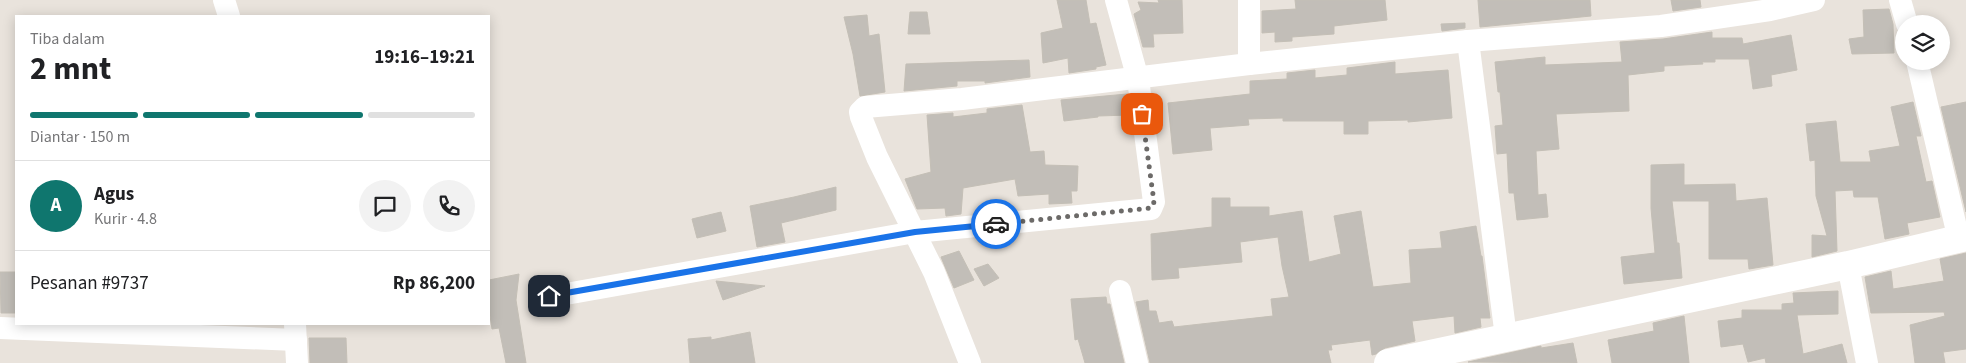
<!DOCTYPE html>
<html lang="id">
<head>
<meta charset="utf-8">
<style>
  :root { --surface:#fff; --page:#f2f2f2; --text:#202124; --muted:#757577; --line:#e0e0e0; --accent:#0f766e }
  body { margin:0; font-family:"Source Sans 3",sans-serif; background:var(--page); color:var(--text); height:100vh; display:flex; flex-direction:column; font-size:19px; white-space:nowrap }
  * { box-sizing:border-box; margin:0 }
  p { font-size:16px; color:var(--muted) }
  .icon { flex:none; width:28px; height:28px; fill:none; stroke:currentColor; stroke-width:2; stroke-linecap:round; stroke-linejoin:round }
  .map { position:relative; flex:1; overflow:hidden }
  .details { position:absolute; left:15px; top:15px; width:475px; height:310px; display:flex; flex-direction:column; background:var(--surface); border-radius:0px; box-shadow:0 2px 12px #0003 }
  .details>* { flex:none }
  .tools { position:absolute; left:1895px; top:15px; display:grid; gap:10px }
  .tools a { display:grid; place-items:center; width:55px; height:55px; border-radius:50%; background:var(--surface); box-shadow:0 2px 12px #0003; font-size:25px }
  .pin { position:absolute; display:grid; place-items:center; width:42px; height:42px; color:#fff; margin:-21px; border-radius:10px; box-shadow:0 2px 8px #0006 }
  .courier { position:absolute; display:grid; place-items:center; width:50px; height:50px; margin:-25px; border:4px solid #1a73e8; border-radius:50%; background:#fff; color:#222; box-shadow:0 1px 6px #0007 }
  .summary em { font-style:normal; font-weight:700 }
  .summary div { display:flex; flex-direction:column-reverse }
  .summary { display:flex; align-items:center; justify-content:space-between; height:85px; padding:0 15px }
  h1 { font-size:32px; font-weight:700; line-height:38px }
  .bar { display:grid; grid-template-columns:repeat(4,1fr); gap:8px 5px; align-content:center; height:60px; padding:0 15px }
  .bar i { height:6px; border-radius:4px; background:var(--line) }
  .bar .on { background:var(--accent) }
  .bar p { grid-column:span 4 }
  .line { display:flex; align-items:center; gap:12px; padding:0 15px; border-top:1px solid var(--line) }
  .line div { flex:1 }
  .round { display:grid; place-items:center; flex:none; width:52px; height:52px; border-radius:26px; background:var(--page) }
  .map>svg:first-child { display:block }
</style>
</head>
<body>
<div class="map">
<svg width="1966" height="363" viewBox="0 0 1966 363">
  <rect width="100%" height="100%" fill="#e9e3dc"/>
  <g fill="#c2beb8" stroke="#c4bfb6">
    <path d="M1057,0H1086L1090,24L1096,23L1106,65L1096,67V69L1069,73L1068,58L1043,63L1041,33L1063,28Z"/>
    <path d="M1158,0H1182L1183,33L1153,34L1154,47H1143L1134,14L1141,10L1138,2L1159,3Z"/>
    <path d="M1295,0H1385L1387,20L1334,26V34L1292,37V41L1275,42V32L1262,33V11L1296,9Z"/>
    <path d="M1478,0H1590L1591,16L1480,27Z"/>
    <path d="M1671,0H1700L1701,7L1673,11Z"/>
    <path d="M1889,9L1893,24L1894,53L1852,54L1849,39L1864,37L1863,10Z"/>
    <path d="M910,12H927L930,34H908Z"/>
    <path d="M867,15L869,36L879,34L885,92L860,96L853,54L844,17Z"/>
    <path d="M1465,23V28L1442,31L1441,24Z"/>
    <path d="M1712,32V38H1742L1743,44L1791,35L1797,70L1771,75L1772,86L1753,89L1749,59H1715V62H1702L1703,64L1664,66V71L1628,75L1629,111L1556,114L1559,149L1536,151L1538,195L1546,194L1548,217L1517,220L1514,193H1509L1507,153L1497,154L1495,126L1503,125L1500,92H1498L1495,62L1545,57V65L1622,62L1620,42L1663,39Z"/>
    <path d="M1029,60L1030,77L985,83V81H957V86L904,91L906,64Z"/>
    <path d="M1395,62V74L1448,70L1452,118L1408,122V120L1368,121V134H1344V121H1283V118L1248,119L1249,125L1210,128L1212,150L1173,154L1168,103L1250,94V81L1287,79V73L1315,70V78L1347,75V68Z"/>
    <path d="M1127,94L1129,115L1098,116V117L1064,121L1061,100Z"/>
    <path d="M1913,102L1921,136H1916L1926,182L1932,181L1940,217L1907,223L1909,234L1885,239L1878,197H1854L1853,190L1835,191L1837,251L1812,257V235L1827,236L1816,196L1815,160L1810,161L1806,124L1836,121L1840,162H1871L1869,151L1900,146L1891,107Z"/>
    <path d="M1966,102V212L1941,107Z"/>
    <path d="M1022,105L1030,152L1044,151L1045,165L1078,166L1077,191H1071L1072,203L1049,204V194L1018,196L1015,179L963,188L961,214L946,216L945,208L917,209L905,179L931,172L927,115L953,113V117L987,113V109Z"/>
    <path d="M1684,164V185L1735,184L1736,201L1767,198L1773,265L1749,269L1748,259H1709V201H1672L1677,243H1679L1682,278L1624,284L1621,257L1655,253L1651,208V165Z"/>
    <path d="M836,187V210L781,223L785,242L757,247L750,206L794,197Z"/>
    <path d="M1212,198H1230V207H1269V216L1302,211L1309,262L1341,254L1334,216L1361,211L1373,287L1411,283L1409,250L1442,248L1440,232L1476,226L1481,256H1482L1490,318H1480L1481,327L1455,333L1454,316L1412,321L1415,341L1385,348L1376,354L1372,355L1370,340L1331,345L1332,350H1328L1331,363H1150L1136,302L1148,300L1149,311H1156L1159,323L1172,321L1174,327L1273,316L1271,299L1289,297L1282,266L1278,237L1240,242L1242,262L1178,268L1179,278L1152,280L1151,234L1212,227Z"/>
    <path d="M721,212L726,231L697,238L692,219Z"/>
    <path d="M959,251L974,280L954,288L941,257Z"/>
    <path d="M1966,253V349L1943,352L1945,363H1915L1910,325L1945,316L1944,312L1871,313L1865,277L1891,271L1893,289L1944,281L1940,259Z"/>
    <path d="M988,264L999,278L984,286L974,269Z"/>
    <path d="M0,272H16V313H1Z"/>
    <path d="M519,274L516,300L526,363H506L499,328L492,329L489,309V280Z"/>
    <path d="M716,281L765,286L723,300Z"/>
    <path d="M1838,291V314L1797,315L1803,354L1842,344L1847,363H1766L1765,358L1748,362L1743,344L1721,347L1718,321L1742,318V310H1782V304L1794,303L1793,293Z"/>
    <path d="M1106,297L1107,304H1110L1124,363H1085L1078,339L1075,340L1071,299Z"/>
    <path d="M1684,316L1689,363H1612L1608,340L1654,331L1653,323Z"/>
    <path d="M750,332L755,363H690L688,339L711,337V340Z"/>
    <path d="M309,338H346L347,363H310Z"/>
    <path d="M1573,343L1577,363L1468,362L1541,346V348Z"/>
  </g>
  <g fill="none" stroke-linecap="round" stroke-linejoin="round">
    <g stroke="#fff" stroke-width="22">
      <path d="M224,0L229,16"/>
      <path d="M1249,0V64"/>
      <path d="M1900,0L1907,24"/>
      <path d="M1468,41L1506,337"/>
      <path d="M1917,61L1959,240"/>
      <path d="M1848,265L1867,363"/>
      <path d="M1120,291L1137,363"/>
      <path d="M549,297L915,232L1151,209L1154,202L1138,79L1116,0"/>
      <path d="M295,324L297,363"/>
      <path d="M0,328L296,340"/>
      <path d="M970,363L934,272L877,157L861,117L860,112L865,107L962,99L1249,64L1468,41L1661,26L1770,10L1814,0"/>
    </g>
    <path stroke="#fff" stroke-width="28" d="M1388,363L1848,265L1966,237"/>
  </g>
  <g fill="none" stroke-linecap="round" stroke-linejoin="round">
    <path stroke="#6c6a68" stroke-width="5" stroke-dasharray="0 9" d="M996,224L1151,208L1154,202L1142,114"/>
    <path stroke="#1a73e8" stroke-width="6" d="M549,296L915,232L996,224"/>
  </g>
</svg>
<div class="tools">
<a><svg class="icon" aria-label="layers" viewBox="0 0 24 24"><path d="M12 4l9 5-9 5-9-5zM3 14l9 5 9-5"/></svg></a>
</div>
<div class="pin" style="left:1142px;top:114px;background:#ea580c"><svg class="icon" aria-label="bag" viewBox="0 0 24 24"><path d="M5 8h14l-1 12H6zM9 8a3 3 0 0 1 6 0"/></svg></div>
<div class="pin" style="left:549px;top:296px;background:#1f2937"><svg class="icon" aria-label="home" viewBox="0 0 24 24"><path d="M3 11l9-7 9 7M6 9v11h12V9"/></svg></div>
<div class="courier" style="left:996px;top:224px"><svg class="icon" aria-label="car" viewBox="0 0 24 24"><path d="M5 17H2v-5l4-1 3-4h7l3 4 3 1v5h-3M9 17h6M6 11h13"/><circle cx="7" cy="17" r="2"/><circle cx="17" cy="17" r="2"/></svg></div>
<section class="details">
<div class="summary"><div><h1>2 mnt</h1><p>Tiba dalam</p></div><em>19:16–19:21</em></div>
<div class="bar"><i class="on"></i><i class="on"></i><i class="on"></i><i></i><p>Diantar · 150 m</p></div>
<div class="line" style="height:90px"><b class="round" style="background:var(--accent);color:#fff">A</b><div><b>Agus</b><p>Kurir · 4.8</p></div><a class="round"><svg class="icon" aria-label="chat" viewBox="0 0 24 24"><path d="M4 5h16v11H9l-5 4z"/></svg></a><a class="round"><svg class="icon" aria-label="phone" viewBox="0 0 24 24"><path d="M5 4h4l2 5-3 2q2 4 5 5l2-3 5 2v4C11 20 4 13 5 4z"/></svg></a></div>
<div class="line" style="height:65px"><div>Pesanan #9737</div><b>Rp 86,200</b></div>
</section>
</div>
</body>
</html>
